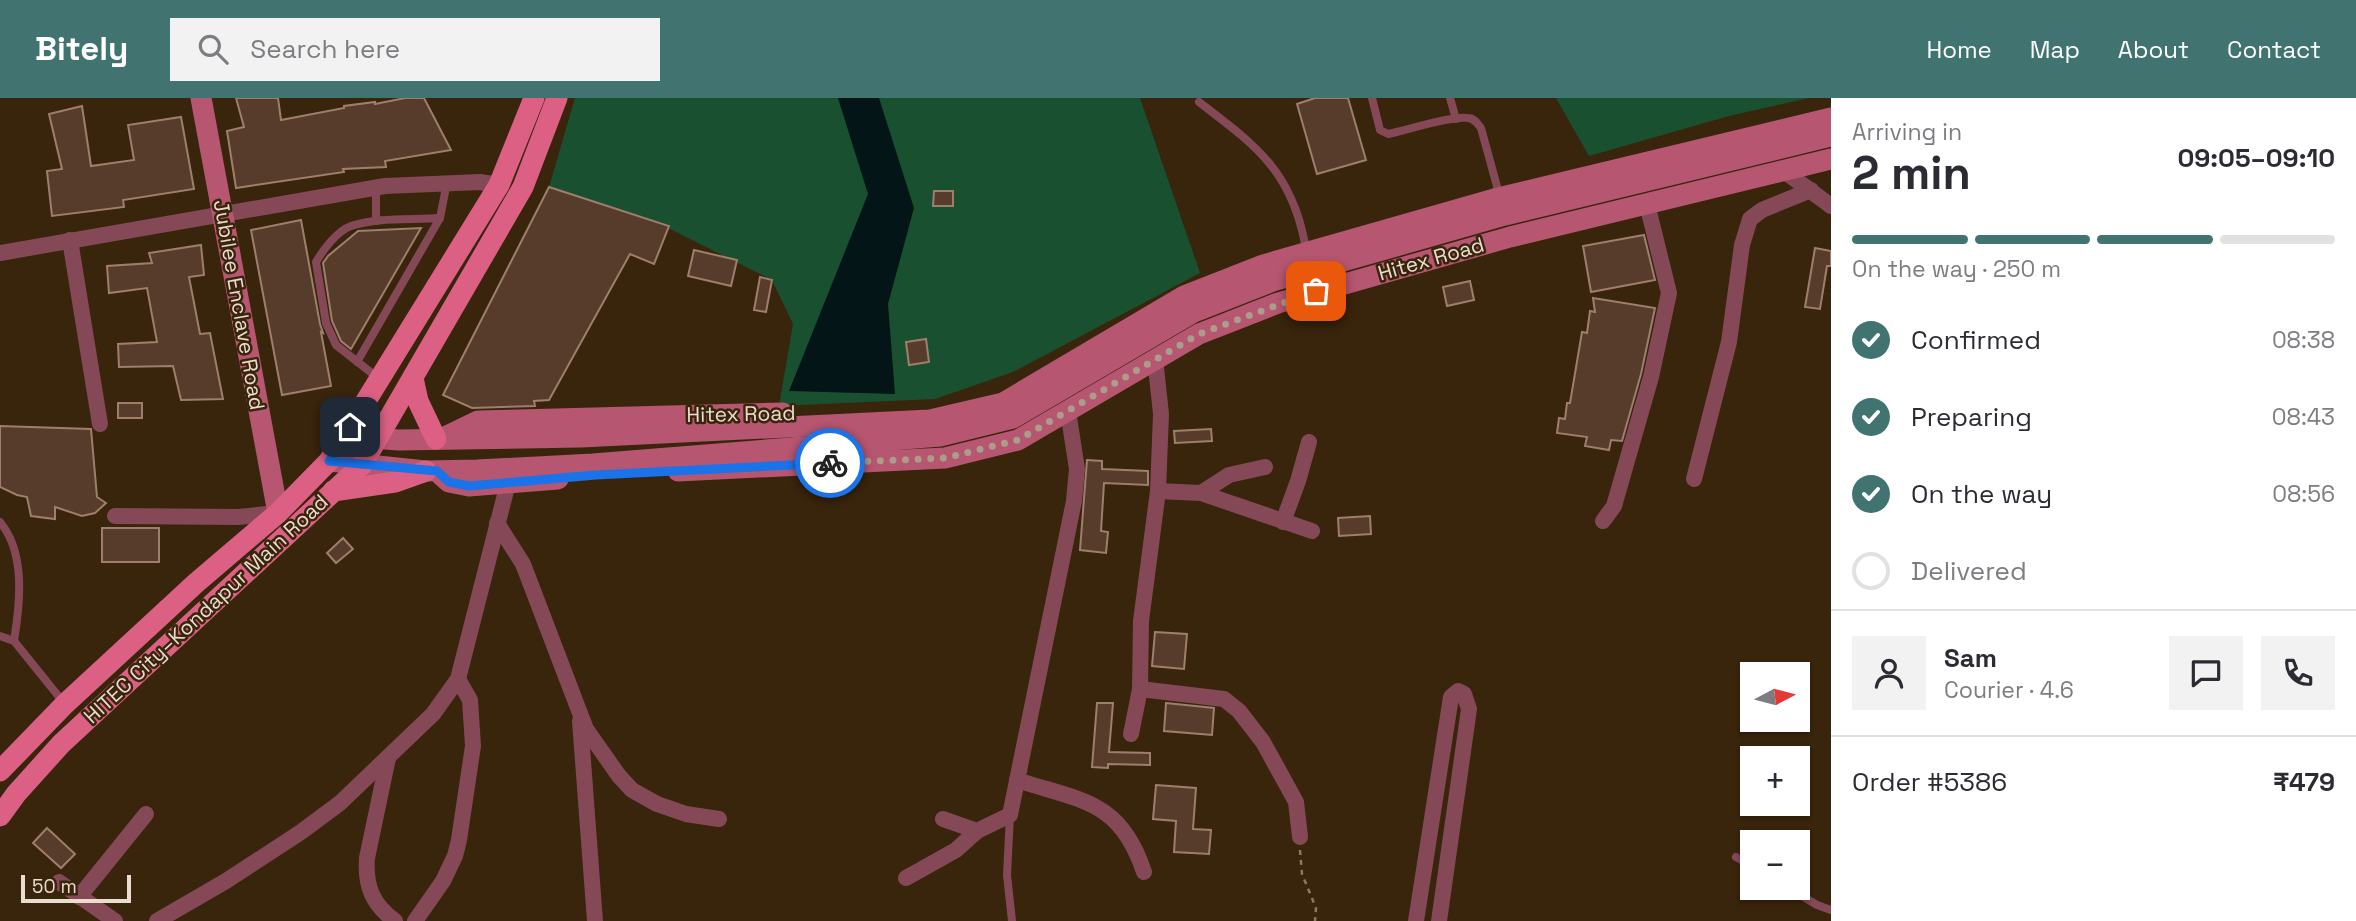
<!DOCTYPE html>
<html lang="en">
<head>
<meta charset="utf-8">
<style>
  :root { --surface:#fff; --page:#f2f2f3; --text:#2b2b33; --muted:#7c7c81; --line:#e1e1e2; --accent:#417470 }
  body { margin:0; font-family:"Space Grotesk",sans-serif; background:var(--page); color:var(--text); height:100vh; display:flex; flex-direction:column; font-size:26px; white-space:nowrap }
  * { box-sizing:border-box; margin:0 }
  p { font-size:23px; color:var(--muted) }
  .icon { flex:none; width:38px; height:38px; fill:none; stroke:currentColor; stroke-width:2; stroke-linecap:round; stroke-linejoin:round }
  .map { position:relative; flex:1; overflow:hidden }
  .panel { display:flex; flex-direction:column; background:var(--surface); width:525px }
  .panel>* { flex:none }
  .needle { width:46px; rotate:83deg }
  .fabs { position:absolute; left:1740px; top:564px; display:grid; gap:14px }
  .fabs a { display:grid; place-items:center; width:70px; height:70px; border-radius:0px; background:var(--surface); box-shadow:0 2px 5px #0004; font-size:35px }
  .scale { position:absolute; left:21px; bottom:18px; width:110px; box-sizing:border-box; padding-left:7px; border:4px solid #eadcce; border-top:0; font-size:19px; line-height:24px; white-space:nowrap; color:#eadcce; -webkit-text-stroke:5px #39240c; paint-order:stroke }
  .pin { position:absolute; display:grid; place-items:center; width:60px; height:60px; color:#fff; margin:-30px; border-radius:14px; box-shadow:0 4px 10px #0006 }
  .courier { position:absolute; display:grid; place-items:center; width:70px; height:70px; margin:-35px; border:5px solid #1a73e8; border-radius:50%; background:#fff; color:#222; box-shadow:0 2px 9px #0007 }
  .overview em { font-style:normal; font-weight:600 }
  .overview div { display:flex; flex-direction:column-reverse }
  .overview { display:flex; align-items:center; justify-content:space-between; height:119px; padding:0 21px }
  h1 { font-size:46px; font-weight:600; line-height:52px }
  .bar { display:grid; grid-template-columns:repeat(4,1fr); gap:10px 7px; align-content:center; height:84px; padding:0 21px }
  .bar i { height:9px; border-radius:5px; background:var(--line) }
  .bar .on { background:var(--accent) }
  .bar p { grid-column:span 4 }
  .line { display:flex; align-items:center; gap:18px; padding:0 21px; border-top:2px solid var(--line) }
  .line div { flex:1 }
  .round { display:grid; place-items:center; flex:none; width:74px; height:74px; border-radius:0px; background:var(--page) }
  ol { padding:0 21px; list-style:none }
  li { display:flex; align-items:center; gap:21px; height:77px }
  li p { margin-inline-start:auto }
  li .icon { padding:7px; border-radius:50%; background:var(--accent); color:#fff; stroke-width:4 }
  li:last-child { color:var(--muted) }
  li i { width:38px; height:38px; border:4px solid var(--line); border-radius:50% }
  header { display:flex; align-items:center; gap:42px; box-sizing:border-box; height:98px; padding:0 35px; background:var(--accent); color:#fff }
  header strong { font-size:33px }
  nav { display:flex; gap:38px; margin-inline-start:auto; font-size:24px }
  .search { width:490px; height:63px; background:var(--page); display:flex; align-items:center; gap:18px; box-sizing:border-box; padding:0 24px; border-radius:0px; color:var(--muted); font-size:26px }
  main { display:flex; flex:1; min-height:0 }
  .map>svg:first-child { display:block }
</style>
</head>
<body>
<header>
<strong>Bitely</strong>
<div class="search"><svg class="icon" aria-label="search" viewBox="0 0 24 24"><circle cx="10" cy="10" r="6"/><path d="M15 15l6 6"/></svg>Search here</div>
<nav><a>Home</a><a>Map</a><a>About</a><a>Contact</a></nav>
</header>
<main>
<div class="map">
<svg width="1831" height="823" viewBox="0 0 1831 823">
  <rect width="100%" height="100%" fill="#39240c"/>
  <g fill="#195130">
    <path d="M575,0H1140L1200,175L1013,274L935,301L779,308L793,226L772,182L650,121L549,89Z"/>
    <path d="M1556,0H1809L1729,18L1589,58Z"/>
  </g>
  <path fill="#031517" d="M838,0H879L914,110L888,206L895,296L789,293L868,96Z"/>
  <g fill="#583c2b" stroke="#9e7e6c" stroke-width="2">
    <path d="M236,0H278L281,22L344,10V8L375,4V6L405,0H424L451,52L385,63L386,69L343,71L344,74L236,90L227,33L244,29Z"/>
    <path d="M1315,0H1348L1366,62L1317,76L1297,6Z"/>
    <path d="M82,8L91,68L134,62L128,27L181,19L194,91L123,102L124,109L52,118L47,73L62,71L49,16Z"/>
    <path d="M549,89L669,128L654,166L630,156L549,302L534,303L535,308L472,310L443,297Z"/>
    <path d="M934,93H953V108H933Z"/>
    <path d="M301,122L320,226L323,235L321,234L331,288L282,297L251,132Z"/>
    <path d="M421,130L351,251L341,243L332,223L323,165L328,158L358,133Z"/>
    <path d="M1644,137L1655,182L1591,194L1583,148Z"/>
    <path d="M201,147L204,177L189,179L200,236L210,235L223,301L181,302L173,268L119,269L118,246L157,244L147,190L109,195L107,168L152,165L149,155Z"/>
    <path d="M1815,150L1831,153V168H1827L1820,211L1805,209Z"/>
    <path d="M694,152L737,162L731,188L688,178Z"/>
    <path d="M760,179L772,182L766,214L754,212Z"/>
    <path d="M1470,183L1474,202L1447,208L1443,189Z"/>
    <path d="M1593,200L1655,210L1641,276L1622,343L1611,342L1609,352L1585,348L1587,339L1557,335L1559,320L1565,321L1567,305H1570L1582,234L1587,235L1590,213L1595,214Z"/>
    <path d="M926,241L929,264L909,267L906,244Z"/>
    <rect x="118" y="305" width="24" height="15"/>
    <path d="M0,328L91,331L97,399L106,405L95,415L82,418L55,409V421L31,418L27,399L17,397L0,389Z"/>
    <path d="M1211,331L1212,343L1175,345L1174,333Z"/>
    <path d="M1087,362L1102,363V371L1148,373V387L1104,385L1101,433L1108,434L1106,455L1080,452Z"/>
    <path d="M1370,418L1371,436L1339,438L1338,420Z"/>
    <rect x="102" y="430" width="57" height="34"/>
    <path d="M343,440L353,451L336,465L327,455Z"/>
    <path d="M1155,534L1187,536L1184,571L1152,568Z"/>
    <path d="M1097,605H1113L1109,654L1150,655V667L1108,666V670L1092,669Z"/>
    <path d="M1166,605L1214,610L1212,637L1164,633Z"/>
    <path d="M1156,687L1196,690L1193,731L1211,732L1209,756L1174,754L1176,723L1153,721Z"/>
    <path d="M47,730L75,756L61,770L33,745Z"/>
  </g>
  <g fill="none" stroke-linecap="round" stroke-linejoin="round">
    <path stroke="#8b7966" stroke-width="2.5" stroke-dasharray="5 5" stroke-linecap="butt" d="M1300,752L1302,776L1316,810L1315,823"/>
    <g stroke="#844857" stroke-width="8">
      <path d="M1372,0L1380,32L1388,36C1408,32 1449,18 1468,20C1474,20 1477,25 1481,30L1498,92"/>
      <path d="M1450,0L1456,21"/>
      <path d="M1199,4C1255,47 1291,72 1305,146"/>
      <path d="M376,123V90"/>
      <path d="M357,264L440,120L447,84"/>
      <path d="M378,280L336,247L326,225L316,164C323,152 337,133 351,128C378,119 411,122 440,120"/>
      <path d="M0,424C26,455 20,506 14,543"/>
      <path d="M0,538L14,543L64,605"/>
      <path d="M1010,717L1007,777L1012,823"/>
      <path d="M1736,759L1752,768"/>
      <path d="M1787,789L1817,807L1831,812"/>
    </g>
    <g stroke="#844857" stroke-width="16">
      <path d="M1784,73L1831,108"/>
      <path d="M70,142L100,326"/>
      <path d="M0,155L385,88L480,84L499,87"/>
      <path d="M1155,260L1161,316L1158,393L1141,523L1140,591L1224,601L1239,613L1263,644L1296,704L1300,739"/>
      <path d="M1694,381L1729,244L1742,147L1750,121L1762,112L1811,92"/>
      <path d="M1158,393L1201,395L1229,377L1265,369"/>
      <path d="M1201,395L1312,433"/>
      <path d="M115,418L238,419L278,415"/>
      <path d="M1603,423L1614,408L1651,279L1669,195L1647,106"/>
      <path d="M1283,424L1298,383L1309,344"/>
      <path d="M497,425L523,466L586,631L619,678L632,692L657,706L686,716L719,721"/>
      <path d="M580,623L595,823"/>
      <path d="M1131,636L1140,591"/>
      <path d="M388,660L367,760C365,788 372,806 395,823"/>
      <path d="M1017,682C1081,703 1120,702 1144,774"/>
      <path d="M943,721L977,733L1010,717L1074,403L1077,371L1068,313"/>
      <path d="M906,780L956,752L977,733"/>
      <path d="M59,784L115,823"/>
      <path d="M79,799L146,716"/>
      <path d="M157,823L226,783L301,734L340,705L433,616L458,581L508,385"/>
      <path d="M415,823L443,783L455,758L459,742L473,648L470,602L458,581"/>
      <path d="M1416,823L1451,599L1458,593L1464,596L1469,611L1439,823"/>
    </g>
    <g stroke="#b65670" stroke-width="21">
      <path d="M201,0L278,415"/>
      <path d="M344,338L399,342L581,339L930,322L1003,305L1184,198L1263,167L1494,101L1831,20"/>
      <path d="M445,339L478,323L783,315"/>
      <path d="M329,363L426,373L477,372L593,366L940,338L1013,320L1194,214L1273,183L1505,117L1831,38"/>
      <path d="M678,373L945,360L1018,342L1199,236L1278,205L1510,139L1831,61"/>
      <path d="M441,377L449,384L469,388L558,381"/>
    </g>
    <g stroke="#dc6083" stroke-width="21">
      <path d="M413,280L418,303L436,341"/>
      <path d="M333,393L395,384L426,373"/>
      <path d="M0,673L65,606L196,485L278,415L329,363L499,87L534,0"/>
      <path d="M0,718L16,696L61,646L362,367L523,89L557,0"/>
    </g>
  </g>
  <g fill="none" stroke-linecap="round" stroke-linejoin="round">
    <path stroke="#ac9c8a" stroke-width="7" stroke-dasharray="0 12.6" d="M830,365L945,360L1018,342L1199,236L1316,193"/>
    <path stroke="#1a73e8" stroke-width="9" d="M350,329L329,363L437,373L449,384L469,388L596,377L830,365"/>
  </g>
  <g text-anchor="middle" stroke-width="5" stroke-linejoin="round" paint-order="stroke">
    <g font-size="21" fill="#eadcce" stroke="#39240c">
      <text transform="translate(1431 161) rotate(-16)" y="7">Hitex Road</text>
      <text transform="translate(239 207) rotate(80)" y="7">Jubilee Enclave Road</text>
      <text transform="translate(741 316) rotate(-1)" y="7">Hitex Road</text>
      <text transform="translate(206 511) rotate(-43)" y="7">HITEC City–Kondapur Main Road</text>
    </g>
  </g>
</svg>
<div class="fabs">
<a><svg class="needle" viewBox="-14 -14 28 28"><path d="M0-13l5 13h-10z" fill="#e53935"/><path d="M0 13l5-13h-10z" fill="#7c7c81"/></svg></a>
<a>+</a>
<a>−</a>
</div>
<div class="scale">50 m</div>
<div class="pin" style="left:1316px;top:193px;background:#ea580c"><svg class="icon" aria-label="bag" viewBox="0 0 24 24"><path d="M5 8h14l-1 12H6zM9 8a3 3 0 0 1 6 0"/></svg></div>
<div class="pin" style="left:350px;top:329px;background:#1f2937"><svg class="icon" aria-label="home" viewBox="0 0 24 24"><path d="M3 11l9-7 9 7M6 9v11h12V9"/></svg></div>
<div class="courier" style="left:830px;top:365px"><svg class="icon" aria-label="bike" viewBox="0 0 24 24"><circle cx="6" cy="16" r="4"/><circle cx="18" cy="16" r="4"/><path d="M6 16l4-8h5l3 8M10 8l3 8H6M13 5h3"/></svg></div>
</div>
<section class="panel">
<div class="overview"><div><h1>2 min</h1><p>Arriving in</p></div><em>09:05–09:10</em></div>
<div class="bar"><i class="on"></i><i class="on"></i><i class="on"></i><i></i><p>On the way · 250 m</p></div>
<ol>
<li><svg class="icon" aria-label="check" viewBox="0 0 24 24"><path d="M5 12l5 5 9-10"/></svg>Confirmed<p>08:38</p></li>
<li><svg class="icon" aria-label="check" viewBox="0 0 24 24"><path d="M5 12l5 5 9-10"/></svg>Preparing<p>08:43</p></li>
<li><svg class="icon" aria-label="check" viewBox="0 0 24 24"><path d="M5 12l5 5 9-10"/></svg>On the way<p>08:56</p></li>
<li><i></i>Delivered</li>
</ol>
<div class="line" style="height:126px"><a class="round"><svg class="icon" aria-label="person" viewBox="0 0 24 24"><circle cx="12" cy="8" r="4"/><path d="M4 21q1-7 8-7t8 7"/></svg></a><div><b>Sam</b><p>Courier · 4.6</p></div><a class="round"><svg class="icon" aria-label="chat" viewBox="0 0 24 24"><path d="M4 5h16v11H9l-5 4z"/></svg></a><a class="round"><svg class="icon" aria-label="phone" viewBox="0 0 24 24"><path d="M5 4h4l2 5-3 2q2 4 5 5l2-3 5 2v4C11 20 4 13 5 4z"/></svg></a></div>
<div class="line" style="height:91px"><div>Order #5386</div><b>₹479</b></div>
</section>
</main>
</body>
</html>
